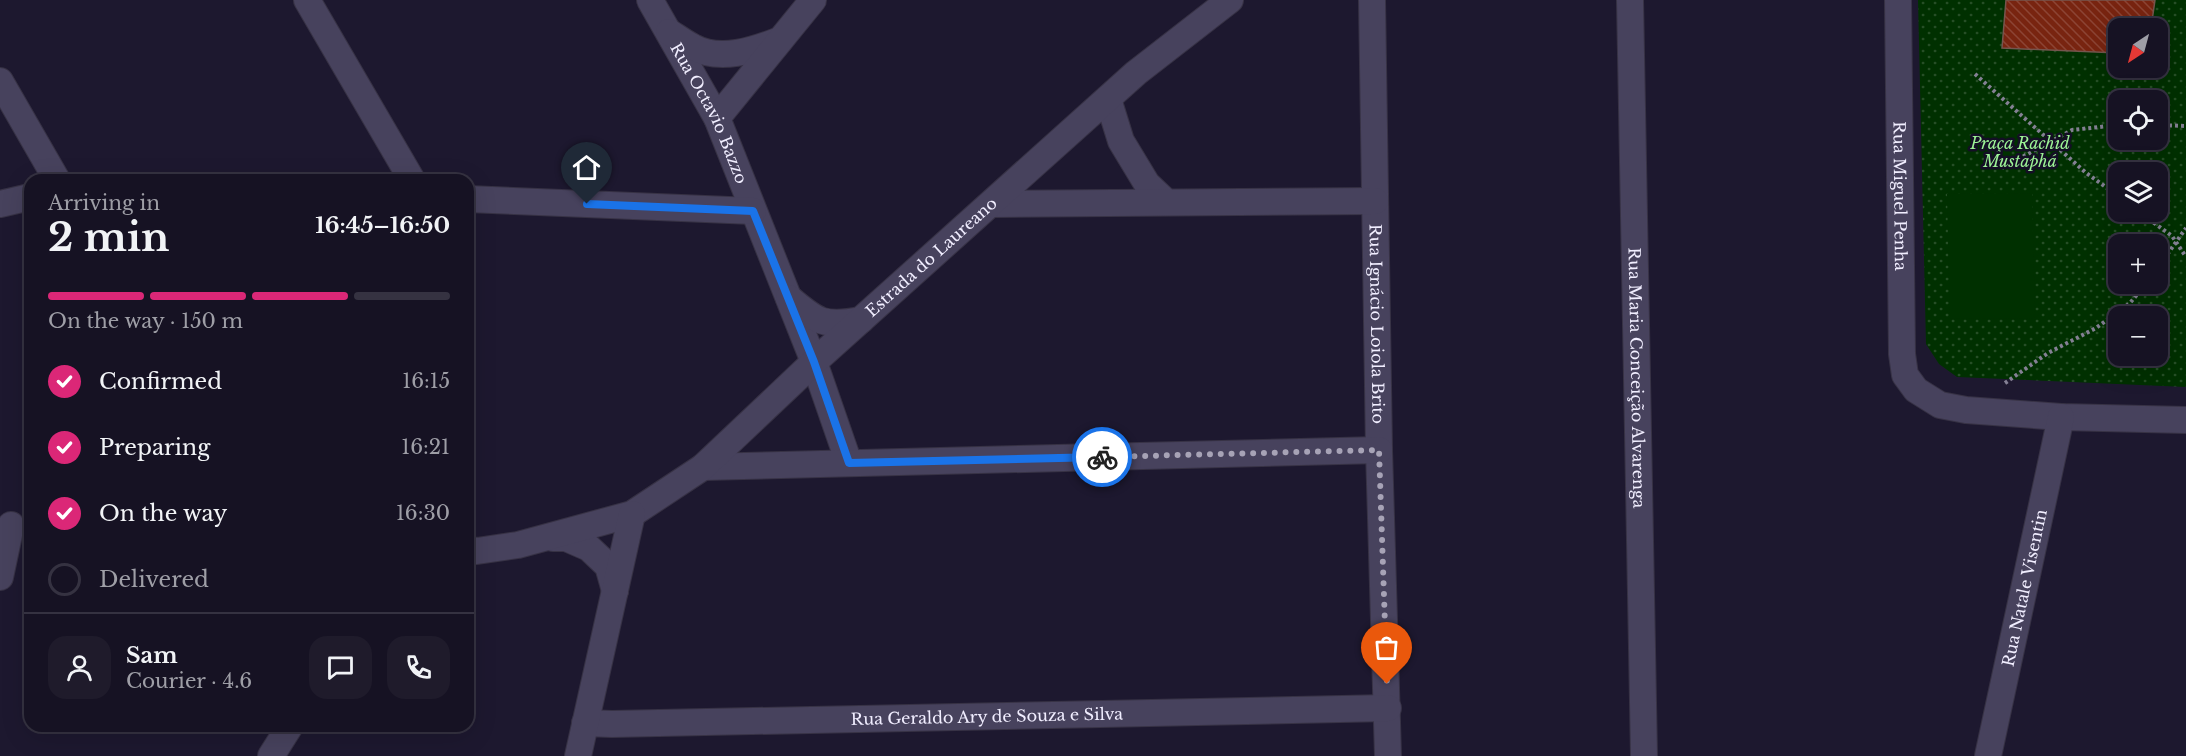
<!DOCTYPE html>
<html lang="en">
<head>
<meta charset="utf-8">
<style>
  :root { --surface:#161223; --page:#1f1b2b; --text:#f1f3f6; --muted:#9e9ea6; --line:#353241; --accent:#db2777 }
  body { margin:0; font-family:"Libre Baskerville",serif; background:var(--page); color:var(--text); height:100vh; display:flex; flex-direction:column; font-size:22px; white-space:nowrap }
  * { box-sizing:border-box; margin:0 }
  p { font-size:20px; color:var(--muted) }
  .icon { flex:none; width:33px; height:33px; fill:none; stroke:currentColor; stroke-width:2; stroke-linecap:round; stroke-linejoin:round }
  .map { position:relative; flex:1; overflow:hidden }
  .panel { position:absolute; left:24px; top:174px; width:450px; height:558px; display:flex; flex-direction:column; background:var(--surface); border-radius:18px; box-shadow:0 6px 24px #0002,0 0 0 2px var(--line) }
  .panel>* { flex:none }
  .needle { width:39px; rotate:216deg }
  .buttons { position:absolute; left:2108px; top:18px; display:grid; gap:12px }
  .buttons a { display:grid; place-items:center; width:60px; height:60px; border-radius:12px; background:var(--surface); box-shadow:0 6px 24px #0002,0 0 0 2px var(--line); font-size:30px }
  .pin { position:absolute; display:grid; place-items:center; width:51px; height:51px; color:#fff; margin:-62px -26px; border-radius:50% 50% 50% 0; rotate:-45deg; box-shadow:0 0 6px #0007 }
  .pin .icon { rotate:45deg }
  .courier { position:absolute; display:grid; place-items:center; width:60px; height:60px; margin:-30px; border:4px solid #1a73e8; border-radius:50%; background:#fff; color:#222; box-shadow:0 2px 8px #0007 }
  .headline em { font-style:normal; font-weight:700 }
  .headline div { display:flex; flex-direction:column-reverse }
  .headline { display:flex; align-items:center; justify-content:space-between; height:102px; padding:0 24px }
  h1 { font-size:39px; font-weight:700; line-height:45px }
  .bar { display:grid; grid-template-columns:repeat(4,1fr); gap:9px 6px; align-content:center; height:72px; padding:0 24px }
  .bar i { height:8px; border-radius:4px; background:var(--line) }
  .bar .selected { background:var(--accent) }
  .bar p { grid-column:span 4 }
  .line { display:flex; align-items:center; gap:15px; padding:0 24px; border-top:2px solid var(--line) }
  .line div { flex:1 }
  .round { display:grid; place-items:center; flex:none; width:63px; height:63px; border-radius:18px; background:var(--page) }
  ol { padding:0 24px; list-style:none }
  li { display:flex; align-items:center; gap:18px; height:66px }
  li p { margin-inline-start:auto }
  li .icon { padding:6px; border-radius:50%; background:var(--accent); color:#fff; stroke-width:4 }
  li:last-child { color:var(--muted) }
  li i { width:33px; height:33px; border:3px solid var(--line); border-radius:50% }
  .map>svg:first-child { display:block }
</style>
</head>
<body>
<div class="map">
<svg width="2186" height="756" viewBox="0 0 2186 756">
  <defs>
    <pattern id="green-dots" width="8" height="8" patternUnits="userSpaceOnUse" patternTransform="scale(1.5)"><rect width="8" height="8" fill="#003000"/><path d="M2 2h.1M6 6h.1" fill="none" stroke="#264e26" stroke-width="1.8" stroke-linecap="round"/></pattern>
    <pattern id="building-back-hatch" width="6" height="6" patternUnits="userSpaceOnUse" patternTransform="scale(1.5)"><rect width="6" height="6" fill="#782410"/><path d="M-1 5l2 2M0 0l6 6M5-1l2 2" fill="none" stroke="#8c4434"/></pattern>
  </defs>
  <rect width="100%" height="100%" fill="#1d182f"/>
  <path fill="url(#green-dots)" fill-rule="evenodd" d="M1918,0H2186V387L1957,377L1939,364L1926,344ZM2118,28H2157V68H2118ZM2118,100H2157V140H2118ZM2118,172H2157V212H2118ZM2118,244H2157V284H2118ZM2118,316H2157V356H2118Z"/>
  <path fill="#003000" d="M2032,193L2035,318L1950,319L1947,194Z"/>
  <path fill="url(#building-back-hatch)" stroke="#75554e" stroke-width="1.5" d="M2006,0H2155L2151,28H2118V53L2002,48Z"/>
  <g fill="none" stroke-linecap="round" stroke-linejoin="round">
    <g stroke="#373245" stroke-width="28">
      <g id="street">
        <path d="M307,0L412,180"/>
        <path id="s1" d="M650,0L717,118L814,362L849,463"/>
        <path id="s2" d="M1372,0L1379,450L1388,756"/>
        <path id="s3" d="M1630,0L1644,756"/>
        <path id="s4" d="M1898,0L1902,354L1905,375L1916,390L1940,405L1966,410L2061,417L2186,420"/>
        <path d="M669,32C677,37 685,43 693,47C720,62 754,50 780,40"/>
        <path d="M0,81L57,180"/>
        <path d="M1108,99L1121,141L1147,184L1166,202"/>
        <path d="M717,118L813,0"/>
        <path d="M468,199L753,211"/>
        <path d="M0,204L30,197"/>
        <path d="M992,204L1375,201"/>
        <path d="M789,298C817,322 824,327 861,320"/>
        <path d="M703,467L1379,450"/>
        <path d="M553,538H566L589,548L608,566L615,591"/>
        <path id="s5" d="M468,550L477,551L518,545L632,514L703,467L814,362L1136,73L1230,0"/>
        <path d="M0,577L11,525"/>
        <path id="s6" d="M585,723L612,724L1388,708"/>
        <path d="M271,756L290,726"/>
        <path d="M578,756L632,514"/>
        <path id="s7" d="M1988,756L2061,417"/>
      </g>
    </g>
    <g stroke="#848094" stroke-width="4" stroke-dasharray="3 3" stroke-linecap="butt">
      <path d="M1975,74L2085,172L2118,196"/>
      <path d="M2157,125L2186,126"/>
      <path d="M2002,168L2072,130L2118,125"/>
      <path d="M2139,212L2172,236L2186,257"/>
      <path d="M2157,269L2186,228"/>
      <path d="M2005,383L2048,353L2096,328L2130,303L2146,284"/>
    </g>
    <use href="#street" stroke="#47425d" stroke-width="26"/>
  </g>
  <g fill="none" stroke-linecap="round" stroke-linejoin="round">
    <path stroke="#a7a3b6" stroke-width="6" stroke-dasharray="0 10.8" d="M1102,457L1379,450L1387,684"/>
    <path stroke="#1a73e8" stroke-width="8" d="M587,204L753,211L814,362L849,463L1102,457"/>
  </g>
  <g text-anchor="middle" stroke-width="5" stroke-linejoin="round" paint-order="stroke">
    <g font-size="16" fill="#f1eeff" stroke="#140f25">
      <text dy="6" stroke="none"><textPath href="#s1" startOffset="128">Rua Octavio Bazzo</textPath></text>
      <text dy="6" stroke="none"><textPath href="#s4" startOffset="196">Rua Miguel Penha</textPath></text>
      <text dy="6" stroke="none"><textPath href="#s5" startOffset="564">Estrada do Laureano</textPath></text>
      <text dy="6" stroke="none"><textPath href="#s2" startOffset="324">Rua Ignácio Loiola Brito</textPath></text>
      <text dy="6" stroke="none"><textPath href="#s3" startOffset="378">Rua Maria Conceição Alvarenga</textPath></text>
      <text dy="6" stroke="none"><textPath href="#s7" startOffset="172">Rua Natale Visentin</textPath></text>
      <text dy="6" stroke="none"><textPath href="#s6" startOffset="402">Rua Geraldo Ary de Souza e Silva</textPath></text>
    </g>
    <g font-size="16" font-style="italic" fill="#9df396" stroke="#140f25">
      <text x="2020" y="149">Praça Rachid<tspan x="2020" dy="18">Mustaphá</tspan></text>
    </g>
  </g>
</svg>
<div class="buttons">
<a><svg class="needle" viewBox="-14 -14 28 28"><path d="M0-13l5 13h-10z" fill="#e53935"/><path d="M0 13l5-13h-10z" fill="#9e9ea6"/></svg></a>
<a><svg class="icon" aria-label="locate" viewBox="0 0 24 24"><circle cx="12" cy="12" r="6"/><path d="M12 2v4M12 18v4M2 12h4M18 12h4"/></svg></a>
<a><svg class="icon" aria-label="layers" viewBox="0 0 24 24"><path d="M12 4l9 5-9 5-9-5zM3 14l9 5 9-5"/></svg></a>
<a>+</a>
<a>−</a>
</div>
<div class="pin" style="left:1387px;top:684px;background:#ea580c"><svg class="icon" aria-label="bag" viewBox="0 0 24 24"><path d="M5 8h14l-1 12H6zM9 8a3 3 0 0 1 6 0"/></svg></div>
<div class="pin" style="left:587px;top:204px;background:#1f2937"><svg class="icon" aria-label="home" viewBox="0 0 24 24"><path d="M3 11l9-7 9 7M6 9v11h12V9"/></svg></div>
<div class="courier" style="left:1102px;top:457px"><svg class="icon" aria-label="bike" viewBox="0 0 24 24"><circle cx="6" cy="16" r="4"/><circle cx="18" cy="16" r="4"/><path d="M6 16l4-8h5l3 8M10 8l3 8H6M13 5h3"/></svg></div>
<section class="panel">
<div class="headline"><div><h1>2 min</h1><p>Arriving in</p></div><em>16:45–16:50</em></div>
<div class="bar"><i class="selected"></i><i class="selected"></i><i class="selected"></i><i></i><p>On the way · 150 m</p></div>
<ol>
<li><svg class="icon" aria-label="check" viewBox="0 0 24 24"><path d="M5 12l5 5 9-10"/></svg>Confirmed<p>16:15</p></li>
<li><svg class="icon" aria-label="check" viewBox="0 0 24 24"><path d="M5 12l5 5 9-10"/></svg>Preparing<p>16:21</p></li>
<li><svg class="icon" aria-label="check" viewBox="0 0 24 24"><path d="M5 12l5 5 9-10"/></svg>On the way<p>16:30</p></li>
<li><i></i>Delivered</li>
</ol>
<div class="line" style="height:108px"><a class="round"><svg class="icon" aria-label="person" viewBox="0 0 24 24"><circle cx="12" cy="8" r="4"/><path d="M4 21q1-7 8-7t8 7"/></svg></a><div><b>Sam</b><p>Courier · 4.6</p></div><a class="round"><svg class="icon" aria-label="chat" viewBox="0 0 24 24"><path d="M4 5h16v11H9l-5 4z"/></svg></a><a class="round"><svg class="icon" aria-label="phone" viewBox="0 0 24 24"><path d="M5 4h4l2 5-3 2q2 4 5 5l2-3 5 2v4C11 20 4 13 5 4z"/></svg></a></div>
</section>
</div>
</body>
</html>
